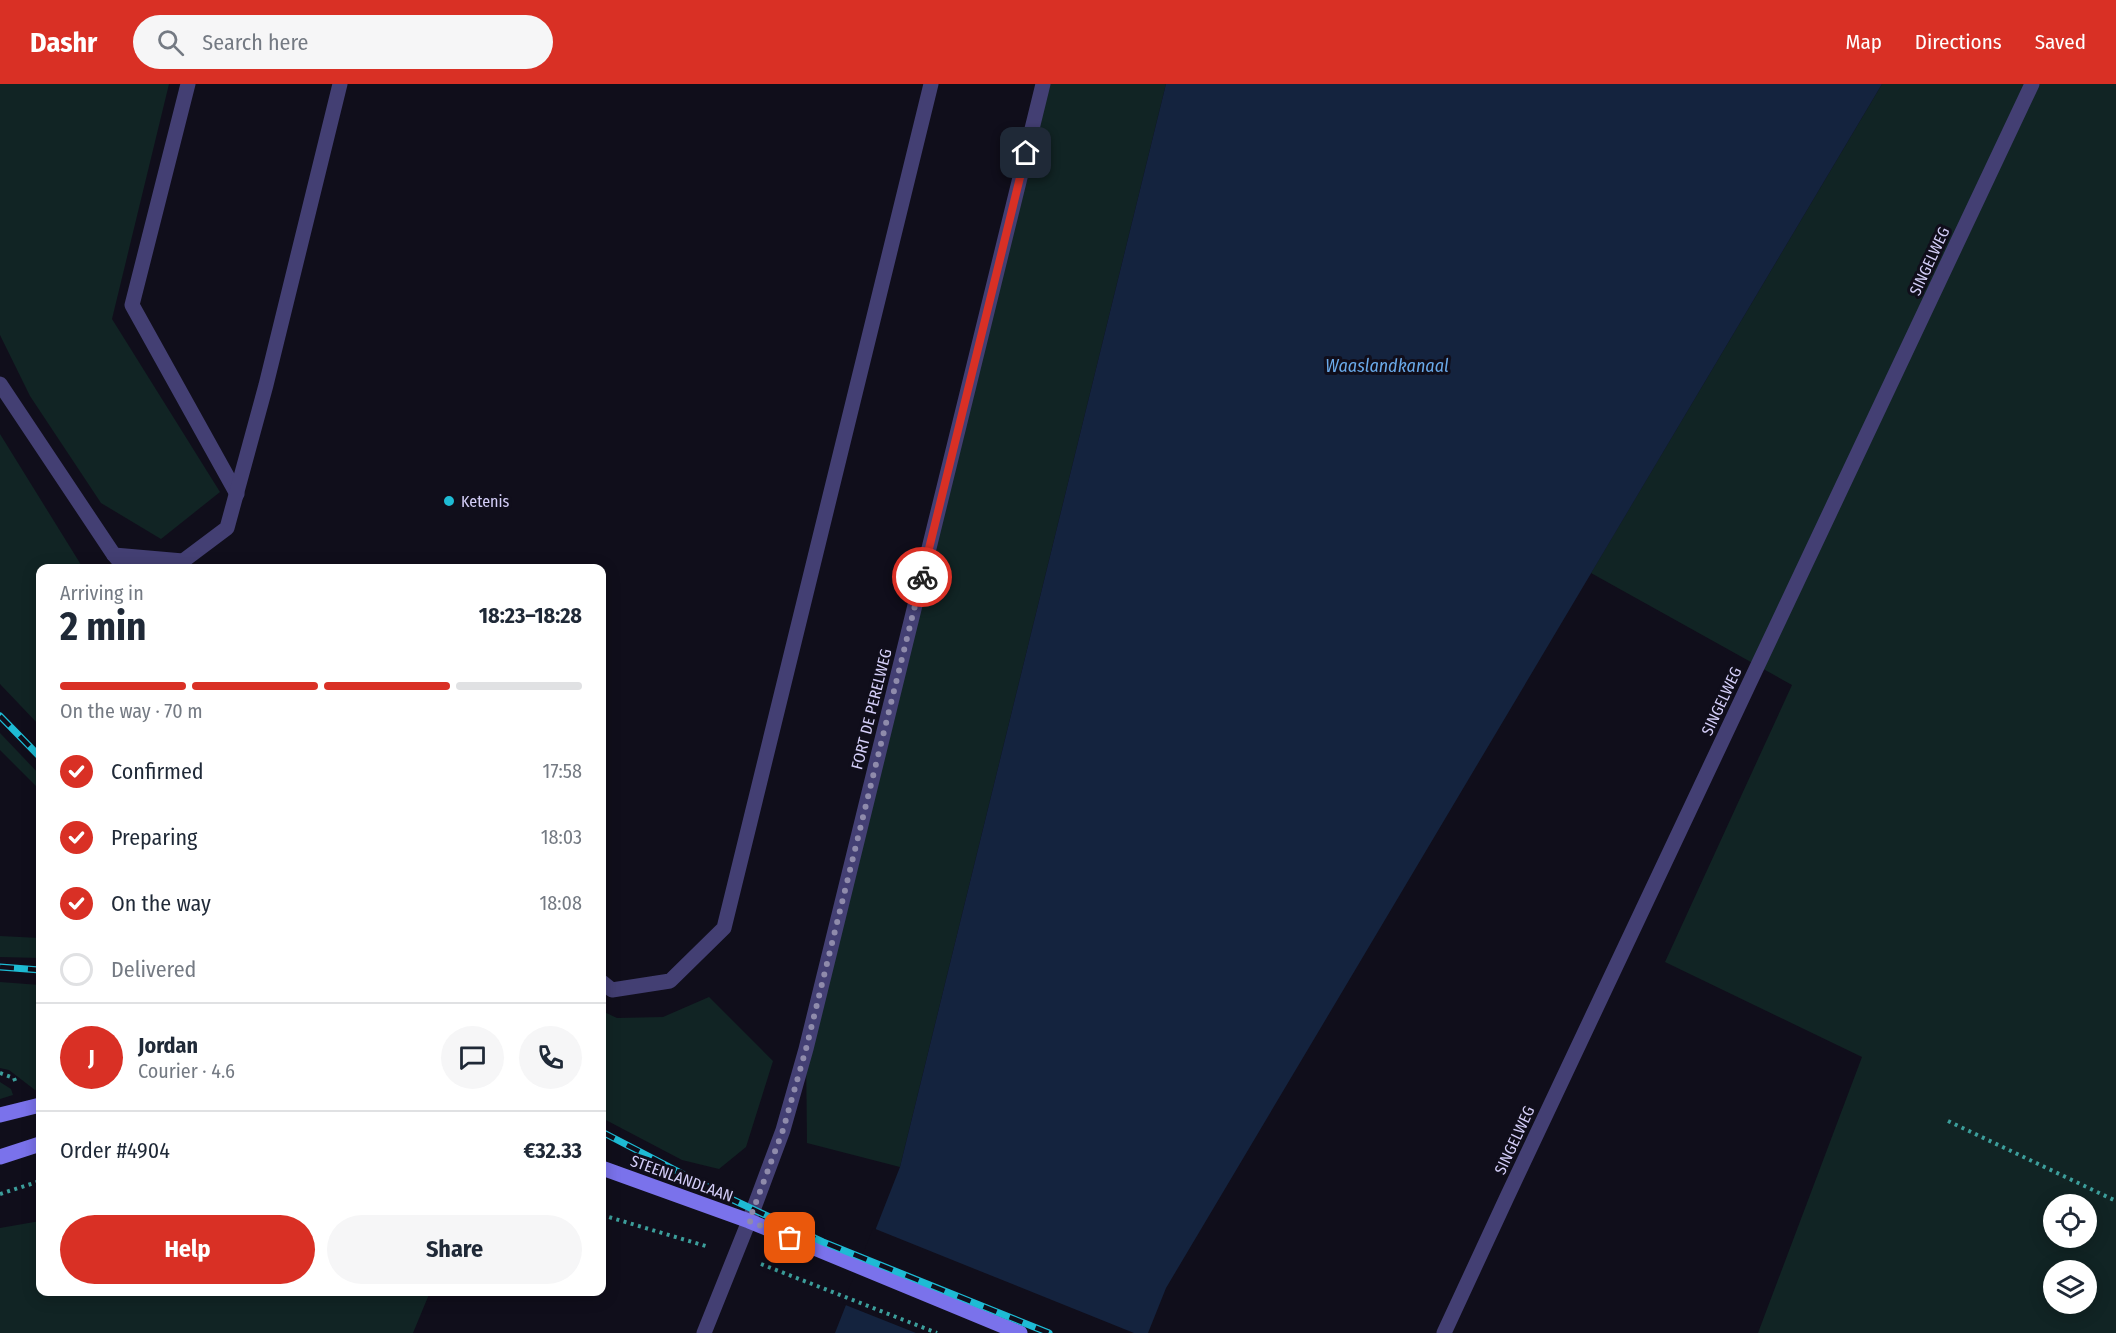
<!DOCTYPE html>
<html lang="en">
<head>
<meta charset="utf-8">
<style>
  :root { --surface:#fff; --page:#f6f6f7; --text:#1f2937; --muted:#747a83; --line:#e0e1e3; --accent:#d93025 }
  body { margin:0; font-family:"Fira Sans Condensed",sans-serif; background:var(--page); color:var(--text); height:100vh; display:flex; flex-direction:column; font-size:22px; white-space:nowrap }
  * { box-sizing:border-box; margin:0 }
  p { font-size:20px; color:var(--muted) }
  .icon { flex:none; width:33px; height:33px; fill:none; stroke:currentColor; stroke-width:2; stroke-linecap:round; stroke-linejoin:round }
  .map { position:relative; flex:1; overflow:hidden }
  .panel { position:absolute; left:36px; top:480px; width:570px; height:732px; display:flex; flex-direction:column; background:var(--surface); border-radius:12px; box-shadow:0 3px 15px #0003 }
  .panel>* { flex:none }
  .controls { position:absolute; left:2043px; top:1110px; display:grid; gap:12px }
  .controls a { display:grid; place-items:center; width:54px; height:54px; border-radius:50%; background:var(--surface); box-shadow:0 3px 15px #0003; font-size:30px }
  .pin { position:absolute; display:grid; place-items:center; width:51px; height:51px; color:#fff; margin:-26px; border-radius:12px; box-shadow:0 3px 9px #0006 }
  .courier { position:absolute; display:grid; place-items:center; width:60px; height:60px; margin:-30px; border:4px solid #d93025; border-radius:50%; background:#fff; color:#222; box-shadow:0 2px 8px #0007 }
  .head em { font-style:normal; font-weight:700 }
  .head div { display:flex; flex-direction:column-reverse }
  .head { display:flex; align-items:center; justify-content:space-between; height:102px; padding:0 24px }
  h1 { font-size:39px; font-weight:700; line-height:45px }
  .bar { display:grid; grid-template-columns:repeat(4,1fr); gap:9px 6px; align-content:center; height:72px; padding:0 24px }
  .bar i { height:8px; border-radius:4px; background:var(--line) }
  .bar .on { background:var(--accent) }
  .bar p { grid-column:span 4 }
  .line { display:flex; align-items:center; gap:15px; padding:0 24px; border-top:2px solid var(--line) }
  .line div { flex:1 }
  .round { display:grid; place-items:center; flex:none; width:63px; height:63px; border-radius:32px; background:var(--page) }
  ol { padding:0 24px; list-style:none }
  li { display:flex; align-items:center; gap:18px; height:66px }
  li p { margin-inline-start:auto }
  li .icon { padding:6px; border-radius:50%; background:var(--accent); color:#fff; stroke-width:4 }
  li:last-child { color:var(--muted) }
  li i { width:33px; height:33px; border:3px solid var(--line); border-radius:50% }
  .button { display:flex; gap:12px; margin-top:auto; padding:12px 24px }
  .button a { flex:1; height:69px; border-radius:36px; background:var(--accent); color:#fff; font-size:24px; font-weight:700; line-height:69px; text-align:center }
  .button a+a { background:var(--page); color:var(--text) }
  header { display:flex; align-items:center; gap:36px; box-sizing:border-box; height:84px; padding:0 30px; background:var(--accent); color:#fff }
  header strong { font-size:28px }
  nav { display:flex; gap:33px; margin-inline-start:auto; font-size:21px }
  .search { width:420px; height:54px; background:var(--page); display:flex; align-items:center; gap:15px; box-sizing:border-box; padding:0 21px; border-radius:33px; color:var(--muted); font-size:22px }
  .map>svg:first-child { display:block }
</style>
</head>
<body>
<header>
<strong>Dashr</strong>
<div class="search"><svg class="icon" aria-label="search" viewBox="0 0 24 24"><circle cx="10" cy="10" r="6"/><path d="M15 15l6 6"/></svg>Search here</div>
<nav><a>Map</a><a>Directions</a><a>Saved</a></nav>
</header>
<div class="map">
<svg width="2116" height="1249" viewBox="0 0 2116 1249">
  <rect width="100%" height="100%" fill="#100e1b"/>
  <g fill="#112424" fill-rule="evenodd">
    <path d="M0,0H169L112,235L220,408L161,455L101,419L30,312L0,251Z"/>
    <path d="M1043,0H1166L900,1083L807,1059L806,965Z"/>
    <path d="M1882,0H2116V1249H1758L1862,973L1665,878L1792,601L1591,489ZM2054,1120H2086V1154H2054ZM2054,1186H2086V1220H2054Z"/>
    <path d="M0,350L83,484H40V642L0,600Z"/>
    <path d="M0,649L40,691V706L0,666Z"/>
    <path d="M0,852L40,854V874L0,873Z"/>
    <path d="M0,898L40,901V1005L35,1006L9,986L0,984Z"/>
    <path d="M709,913L773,977L746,1063L719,1085L682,1076L602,1034V927L617,934L663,933Z"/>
    <path d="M0,998L11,1005L13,1011L0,1015Z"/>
    <path d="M40,1137V1208H430L413,1249H0V1144Z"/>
  </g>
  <path fill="#14233e" d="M1166,0H1882L1166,1204L1148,1249H835L900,1083Z"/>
  <path fill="#100e1b" d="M873,1144L1134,1249H916L843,1220Z"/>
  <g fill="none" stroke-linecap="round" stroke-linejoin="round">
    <g stroke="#3c9e9b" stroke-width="4" stroke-dasharray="3 4.5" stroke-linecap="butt">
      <path d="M0,989L14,994L16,999"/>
      <path d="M1948,1037L2116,1117"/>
      <path d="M0,1110L40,1097"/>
      <path d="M602,1131L709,1163"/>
      <path d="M761,1180L937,1249"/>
    </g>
    <g stroke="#433f73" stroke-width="15">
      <path d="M188,0L132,221L237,410"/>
      <path d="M0,300L114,471L125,484"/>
      <path d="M114,471L183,477L227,444L266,301L340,0"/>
      <path d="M602,898L612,906L670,897L724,844L931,0"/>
    </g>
    <g stroke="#433f73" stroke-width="15">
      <path d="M704,1249L749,1137L783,1046L806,965L1043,0"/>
      <path d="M1444,1249L1507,1113L2032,0"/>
    </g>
    <g stroke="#7a72eb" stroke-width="15">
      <path d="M0,1031L40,1021"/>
      <path d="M0,1073L40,1060"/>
      <path d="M602,1084L749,1137L1020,1249"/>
    </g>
    <g stroke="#1ebbd4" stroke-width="7">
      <g id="rail">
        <path d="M0,632L40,673"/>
        <path d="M0,883L40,886"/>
        <path d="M602,1048L729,1114L823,1158L1049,1249"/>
      </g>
    </g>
    <use href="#rail" stroke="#100e1b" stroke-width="4.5" stroke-dasharray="14" stroke-linecap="butt"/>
  </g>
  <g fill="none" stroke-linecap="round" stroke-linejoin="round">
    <path stroke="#8f8bab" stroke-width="6" stroke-dasharray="0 10.8" d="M790,1154L749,1137L783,1046L806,965L922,493"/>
    <path stroke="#d93025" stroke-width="8" d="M922,493L1026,69"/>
  </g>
  <circle fill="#1ebbd4" stroke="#100e1b" stroke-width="2" cx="449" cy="417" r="6"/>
  <g text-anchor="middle" stroke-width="6" stroke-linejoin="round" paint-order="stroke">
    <g font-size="16" fill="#d4cef8" stroke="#100e1b">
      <text transform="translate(1929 177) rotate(-65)" y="6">SINGELWEG</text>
      <text transform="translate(1721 617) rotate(-65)" y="6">SINGELWEG</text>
      <text transform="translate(871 625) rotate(-76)" y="6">FORT DE PERELWEG</text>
      <text transform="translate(1514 1056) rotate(-65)" y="6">SINGELWEG</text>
      <text transform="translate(682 1094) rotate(20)" y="6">STEENLANDLAAN</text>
    </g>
    <g font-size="16" fill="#d4cef8" stroke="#100e1b" text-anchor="start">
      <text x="461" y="423">Ketenis</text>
    </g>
    <g font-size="18" font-style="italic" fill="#6aaaea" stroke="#100e1b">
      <text x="1387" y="288">Waaslandkanaal</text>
    </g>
  </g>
</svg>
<div class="controls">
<a><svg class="icon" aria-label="locate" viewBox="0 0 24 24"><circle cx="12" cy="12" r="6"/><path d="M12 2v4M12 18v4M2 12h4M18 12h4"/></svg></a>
<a><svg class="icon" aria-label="layers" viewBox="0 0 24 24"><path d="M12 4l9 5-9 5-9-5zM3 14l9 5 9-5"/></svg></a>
</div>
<div class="pin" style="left:790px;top:1154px;background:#ea580c"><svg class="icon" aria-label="bag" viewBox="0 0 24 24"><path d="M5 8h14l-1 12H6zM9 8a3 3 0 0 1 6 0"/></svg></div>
<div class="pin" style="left:1026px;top:69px;background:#1f2937"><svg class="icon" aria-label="home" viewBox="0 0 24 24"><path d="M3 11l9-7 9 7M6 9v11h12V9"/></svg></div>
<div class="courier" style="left:922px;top:493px"><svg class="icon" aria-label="bike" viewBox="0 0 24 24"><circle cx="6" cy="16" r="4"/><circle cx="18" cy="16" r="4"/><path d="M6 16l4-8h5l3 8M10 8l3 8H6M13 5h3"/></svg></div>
<section class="panel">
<div class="head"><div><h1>2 min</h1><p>Arriving in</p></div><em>18:23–18:28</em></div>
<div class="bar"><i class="on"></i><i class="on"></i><i class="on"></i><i></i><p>On the way · 70 m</p></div>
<ol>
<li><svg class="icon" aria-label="check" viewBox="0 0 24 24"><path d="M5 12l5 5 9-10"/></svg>Confirmed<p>17:58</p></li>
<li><svg class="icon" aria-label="check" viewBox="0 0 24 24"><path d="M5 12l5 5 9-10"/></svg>Preparing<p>18:03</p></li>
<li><svg class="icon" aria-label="check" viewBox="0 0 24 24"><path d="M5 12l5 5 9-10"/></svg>On the way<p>18:08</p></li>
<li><i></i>Delivered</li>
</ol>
<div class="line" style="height:108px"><b class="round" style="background:var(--accent);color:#fff">J</b><div><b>Jordan</b><p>Courier · 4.6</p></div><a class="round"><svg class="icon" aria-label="chat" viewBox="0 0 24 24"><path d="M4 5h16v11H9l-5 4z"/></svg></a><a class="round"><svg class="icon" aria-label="phone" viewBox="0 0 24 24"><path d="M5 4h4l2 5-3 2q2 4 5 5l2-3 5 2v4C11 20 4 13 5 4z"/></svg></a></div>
<div class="line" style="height:78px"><div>Order #4904</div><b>€32.33</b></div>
<div class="button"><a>Help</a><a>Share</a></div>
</section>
</div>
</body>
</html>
